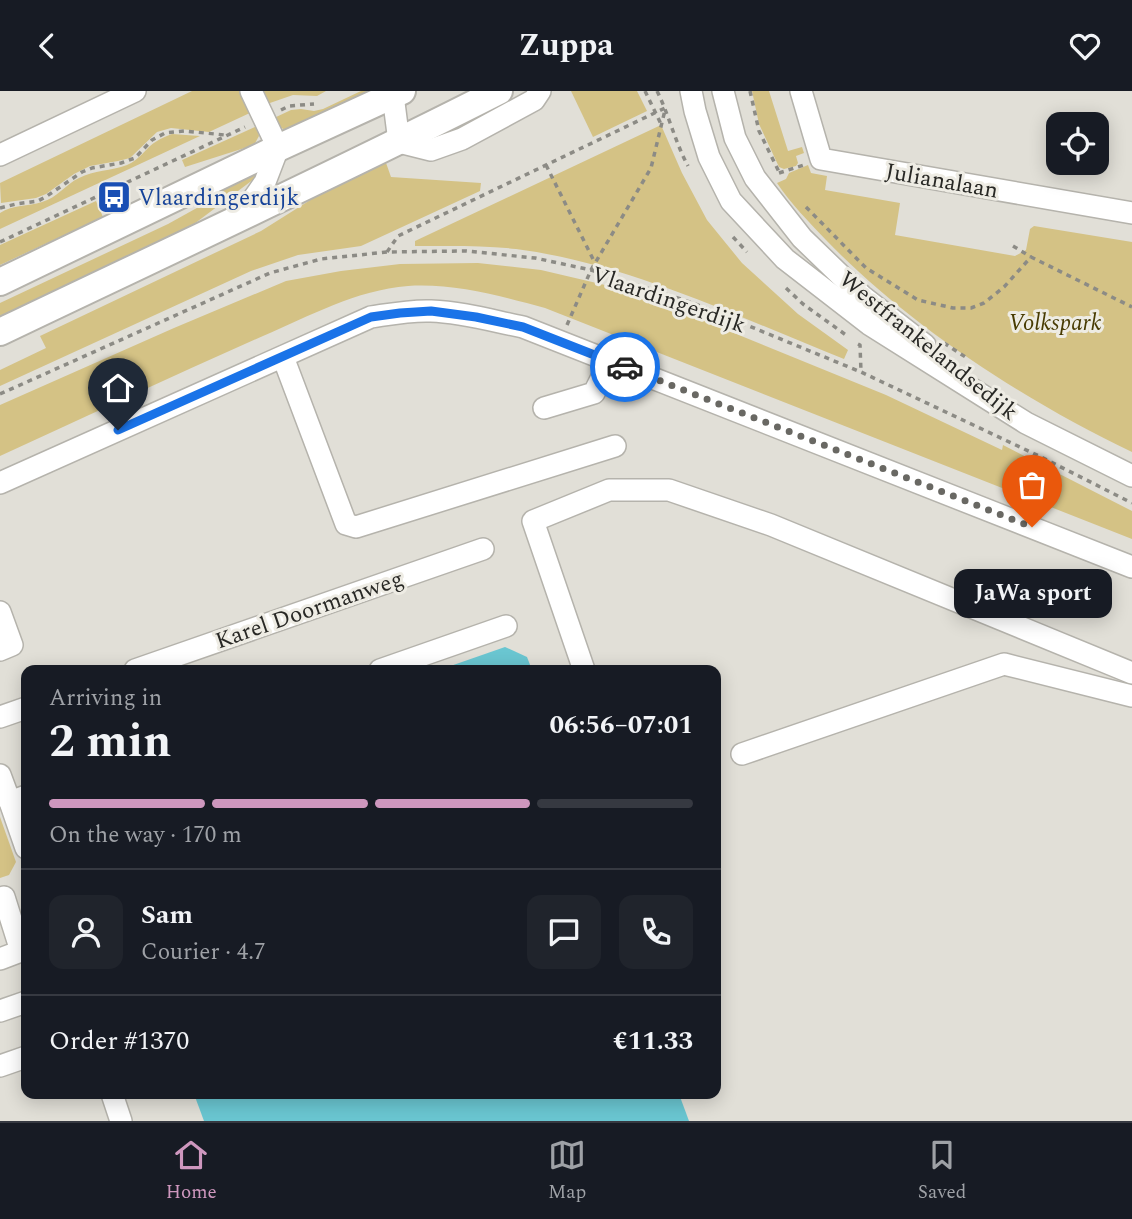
<!DOCTYPE html>
<html lang="en">
<head>
<meta charset="utf-8">
<style>
  :root { --surface:#171b24; --page:#20242c; --text:#f1f3f6; --muted:#9ea1a6; --line:#363941; --accent:#ce97be }
  body { margin:0; font-family:Spectral,serif; background:var(--page); color:var(--text); height:100vh; display:flex; flex-direction:column; font-size:26px; white-space:nowrap }
  * { box-sizing:border-box; margin:0 }
  p { font-size:23px; color:var(--muted) }
  .icon { flex:none; width:38px; height:38px; fill:none; stroke:currentColor; stroke-width:2; stroke-linecap:round; stroke-linejoin:round }
  .map { position:relative; flex:1; overflow:hidden }
  .details { position:absolute; left:21px; top:574px; width:700px; height:434px; display:flex; flex-direction:column; background:var(--surface); border-radius:14px; box-shadow:0 4px 18px #0003 }
  .details>* { flex:none }
  .fabs { position:absolute; left:1046px; top:21px; display:grid; gap:14px }
  .fabs a { display:grid; place-items:center; width:63px; height:63px; border-radius:14px; background:var(--surface); box-shadow:0 4px 18px #0003; font-size:35px }
  .pin { position:absolute; display:grid; place-items:center; width:60px; height:60px; color:#fff; margin:-72px -30px; border-radius:50% 50% 50% 0; rotate:-45deg; box-shadow:0 0 7px #0007 }
  .pin .icon { rotate:45deg }
  .courier { position:absolute; display:grid; place-items:center; width:70px; height:70px; margin:-35px; border:5px solid #1a73e8; border-radius:50%; background:#fff; color:#222; box-shadow:0 2px 9px #0007 }
  .bubble { position:absolute; height:49px; border-radius:14px; background:var(--surface); box-shadow:0 4px 18px #0003; font-size:23px; font-weight:700; line-height:49px; text-align:center }
  .summary em { font-style:normal; font-weight:700 }
  .summary div { display:flex; flex-direction:column-reverse }
  .summary { display:flex; align-items:center; justify-content:space-between; height:119px; padding:0 28px }
  h1 { font-size:46px; font-weight:700; line-height:52px }
  .bar { display:grid; grid-template-columns:repeat(4,1fr); gap:10px 7px; align-content:center; height:84px; padding:0 28px }
  .bar i { height:9px; border-radius:5px; background:var(--line) }
  .bar .current { background:var(--accent) }
  .bar p { grid-column:span 4 }
  .line { display:flex; align-items:center; gap:18px; padding:0 28px; border-top:2px solid var(--line) }
  .line div { flex:1 }
  .round { display:grid; place-items:center; flex:none; width:74px; height:74px; border-radius:14px; background:var(--page) }
  header { display:flex; justify-content:space-between; align-items:center; height:91px; padding:0 28px; background:var(--surface); font-size:32px; font-weight:700 }
  .menu { display:flex; justify-content:space-around; align-items:center; height:98px; border-top:2px solid var(--line); background:var(--surface); font-size:19px; color:var(--muted) }
  .menu a { display:grid; justify-items:center; gap:4px }
  .menu .current { color:var(--accent) }
  .map>svg:first-child { display:block }
</style>
</head>
<body>
<header><svg class="icon" aria-label="back" viewBox="0 0 24 24"><path d="M15 5l-7 7 7 7"/></svg>Zuppa<svg class="icon" aria-label="heart" viewBox="0 0 24 24"><path d="M12 20l-8-8c-3-5 5-10 8-4 3-6 11-1 8 4z"/></svg></header>
<div class="map">
<svg width="1132" height="1030" viewBox="0 0 1132 1030">
  <rect width="100%" height="100%" fill="#e1dfd7"/>
  <g fill="#d4c285">
    <path d="M192,0H242L252,21L209,41L171,37L157,41L130,67L118,70L90,75L74,83L46,103L36,107L1,112L0,92Z"/>
    <path d="M261,0H326L317,5L293,4L267,13Z"/>
    <path d="M361,0H374L290,39C281,39 277,35 274,27L291,19L301,18L314,20L323,18Z"/>
    <path d="M571,0H637L647,20L593,46Z"/>
    <path d="M752,0H769L788,60L802,56L804,62L796,65L798,72L796,75L784,78L779,76L759,33Z"/>
    <path d="M661,34L682,82L707,129L742,172L798,223L848,259L844,268C738,226 630,173 516,158C483,154 449,155 415,155V150Z"/>
    <path d="M257,35L259,45L254,54L185,76L182,69Z"/>
    <path d="M172,43L200,45L0,138V122C13,113 28,116 42,111C57,107 66,93 79,87C94,79 111,80 127,74C140,69 146,56 157,50C161,47 167,45 172,43Z"/>
    <path d="M385,69L391,86L481,92L480,100L361,155L298,164L251,180L0,295V279L46,257L40,245L261,140L323,101Z"/>
    <path d="M808,74L811,82L827,85L825,99L900,112L895,144L1015,165L1026,159L1030,138L1034,135L1132,151V361C1025,310 908,234 826,149C809,131 791,113 777,92L786,88L789,82Z"/>
    <path d="M259,78L262,82L182,142L0,227V212L168,133L204,113L231,91Z"/>
    <path d="M96,110L103,126L0,174V154Z"/>
    <path d="M478,172L541,179L605,194L670,216L886,304L1002,359L1003,354L1132,420V448L545,217C502,205 453,192 408,195C356,199 310,225 263,245C175,284 88,325 0,365V314L174,237L286,190L341,180L400,173Z"/>
    <path d="M0,726L16,771L9,784L0,787Z"/>
  </g>
  <g fill="#6ac6d1">
    <path d="M505,556L527,566L532,579H439Z"/>
    <path d="M194,1003H679L689,1030H204Z"/>
  </g>
  <g fill="none" stroke-linecap="round" stroke-linejoin="round">
    <g stroke="#b5b3ac" stroke-width="24">
      <g id="minor">
        <path d="M691,0L695,20L709,66L731,110L785,168L869,233L1026,332L1132,385"/>
        <path d="M723,0L735,47L755,87L802,147L862,205L925,254"/>
        <path d="M801,0L821,68L1132,122"/>
        <path d="M393,4L399,51L431,59L462,48L534,9L540,0"/>
        <path d="M0,64L135,0"/>
        <path d="M240,127L265,91L278,57L251,0"/>
        <path d="M283,266L346,433L356,436L615,355"/>
        <path d="M544,317L594,302L610,270"/>
        <path d="M0,392L371,226C391,223 411,219 431,220C462,221 493,230 523,236L1132,476"/>
        <path d="M0,521L12,554L0,559"/>
        <path d="M135,579L483,458"/>
        <path d="M380,579L506,535"/>
        <path d="M584,579L533,430L609,399H669L771,434L1132,582"/>
        <path d="M0,626L26,617"/>
        <path d="M742,663L1004,573L1132,605"/>
        <path d="M0,684L10,711L26,705"/>
        <path d="M10,711L26,757"/>
        <path d="M0,810L4,806L21,860L0,868"/>
        <path d="M0,920L26,911"/>
        <path d="M0,975L26,966"/>
        <path d="M112,1003L121,1030"/>
      </g>
    </g>
    <g stroke="#b5b3ac" stroke-width="30">
      <g id="major">
        <path d="M0,191L278,57L402,0"/>
        <path d="M0,241C167,161 334,84 499,0"/>
      </g>
    </g>
    <g stroke="#8c8b85" stroke-width="3.5" stroke-dasharray="5 5" stroke-linecap="butt">
      <path d="M645,0L661,33"/>
      <path d="M657,0C669,24 675,51 688,75"/>
      <path d="M750,0L759,40L780,83"/>
      <path d="M281,19L289,15L314,13"/>
      <path d="M546,74L595,172"/>
      <path d="M779,82L804,74"/>
      <path d="M806,116L866,177L918,209L953,217H971L984,212L1004,196L1031,166L1132,216"/>
      <path d="M0,117L16,113L38,110L47,105L82,81L92,77L121,72L135,67L152,49L165,42L185,40L225,44"/>
      <path d="M733,146L747,161"/>
      <path d="M0,151L245,36"/>
      <path d="M1013,155L1031,166"/>
      <path d="M387,161L398,145L665,17"/>
      <path d="M786,197L803,213L846,244"/>
      <path d="M567,234L591,179L651,77L665,19"/>
      <path d="M944,252L967,267"/>
      <path d="M858,253L860,254L861,281"/>
      <path d="M0,303L270,182L321,168L387,161L466,160L535,167L591,179L693,212L861,281L1039,365L1132,412"/>
    </g>
    <use href="#minor" stroke="#fff" stroke-width="21"/>
    <use href="#major" stroke="#fff" stroke-width="26"/>
  </g>
  <g fill="none" stroke-linecap="round" stroke-linejoin="round">
    <path stroke="#696863" stroke-width="7" stroke-dasharray="0 12.6" d="M625,276L1032,436"/>
    <path stroke="#1a73e8" stroke-width="9" d="M118,339L371,226L400,222L431,220L476,226L523,236L625,276"/>
  </g>
  <defs>
    <g id="bus-square" transform="scale(1.75)"><rect x="-9" y="-9" width="18" height="18" rx="4" fill="#1a4fb4" stroke="#eeece4"/><path d="M-5-6H5V4H4V6H2V4H-2V6H-4V4H-5ZM-3.5-4V0h7V-4ZM-3.5 1.2v1.5H-2V1.2ZM2 1.2v1.5H3.5V1.2Z" fill="#fff"/></g>
  </defs>
  <g fill-rule="evenodd">
    <use href="#bus-square" x="114" y="106"/>
  </g>
  <g text-anchor="middle" stroke-width="6" stroke-linejoin="round" paint-order="stroke">
    <g font-size="23" fill="#282825" stroke="#eeece4">
      <text transform="translate(942 89) rotate(10)" y="8">Julianalaan</text>
      <text transform="translate(669 208) rotate(19)" y="8">Vlaardingerdijk</text>
      <text transform="translate(929 254) rotate(39)" y="8">Westfrankelandsedijk</text>
      <text transform="translate(309 518) rotate(-19)" y="8">Karel Doormanweg</text>
    </g>
    <g font-size="23" fill="#164399" stroke="#eeece4" text-anchor="start">
      <text x="138" y="114">Vlaardingerdijk</text>
    </g>
    <g font-size="23" font-style="italic" fill="#483b02" stroke="#eeece4">
      <text x="1055" y="239">Volkspark</text>
    </g>
  </g>
</svg>
<div class="fabs">
<a><svg class="icon" aria-label="locate" viewBox="0 0 24 24"><circle cx="12" cy="12" r="6"/><path d="M12 2v4M12 18v4M2 12h4M18 12h4"/></svg></a>
</div>
<div class="pin" style="left:1032px;top:436px;background:#ea580c"><svg class="icon" aria-label="bag" viewBox="0 0 24 24"><path d="M5 8h14l-1 12H6zM9 8a3 3 0 0 1 6 0"/></svg></div>
<div class="pin" style="left:118px;top:339px;background:#1f2937"><svg class="icon" aria-label="home" viewBox="0 0 24 24"><path d="M3 11l9-7 9 7M6 9v11h12V9"/></svg></div>
<div class="courier" style="left:625px;top:276px"><svg class="icon" aria-label="car" viewBox="0 0 24 24"><path d="M5 17H2v-5l4-1 3-4h7l3 4 3 1v5h-3M9 17h6M6 11h13"/><circle cx="7" cy="17" r="2"/><circle cx="17" cy="17" r="2"/></svg></div>
<div class="bubble" style="left:954px;top:478px;width:158px">JaWa sport</div>
<section class="details">
<div class="summary"><div><h1>2 min</h1><p>Arriving in</p></div><em>06:56–07:01</em></div>
<div class="bar"><i class="current"></i><i class="current"></i><i class="current"></i><i></i><p>On the way · 170 m</p></div>
<div class="line" style="height:126px"><a class="round"><svg class="icon" aria-label="person" viewBox="0 0 24 24"><circle cx="12" cy="8" r="4"/><path d="M4 21q1-7 8-7t8 7"/></svg></a><div><b>Sam</b><p>Courier · 4.7</p></div><a class="round"><svg class="icon" aria-label="chat" viewBox="0 0 24 24"><path d="M4 5h16v11H9l-5 4z"/></svg></a><a class="round"><svg class="icon" aria-label="phone" viewBox="0 0 24 24"><path d="M5 4h4l2 5-3 2q2 4 5 5l2-3 5 2v4C11 20 4 13 5 4z"/></svg></a></div>
<div class="line" style="height:91px"><div>Order #1370</div><b>€11.33</b></div>
</section>
</div>
<nav class="menu">
<a class="current"><svg class="icon" aria-label="home" viewBox="0 0 24 24"><path d="M3 11l9-7 9 7M6 9v11h12V9"/></svg>Home</a>
<a><svg class="icon" aria-label="map" viewBox="0 0 24 24"><path d="M3 6l6-2 6 2 6-2v14l-6 2-6-2-6 2zM9 4v14M15 6v14"/></svg>Map</a>
<a><svg class="icon" aria-label="saved" viewBox="0 0 24 24"><path d="M7 4h10v16l-5-4-5 4z"/></svg>Saved</a>
</nav>
</body>
</html>
